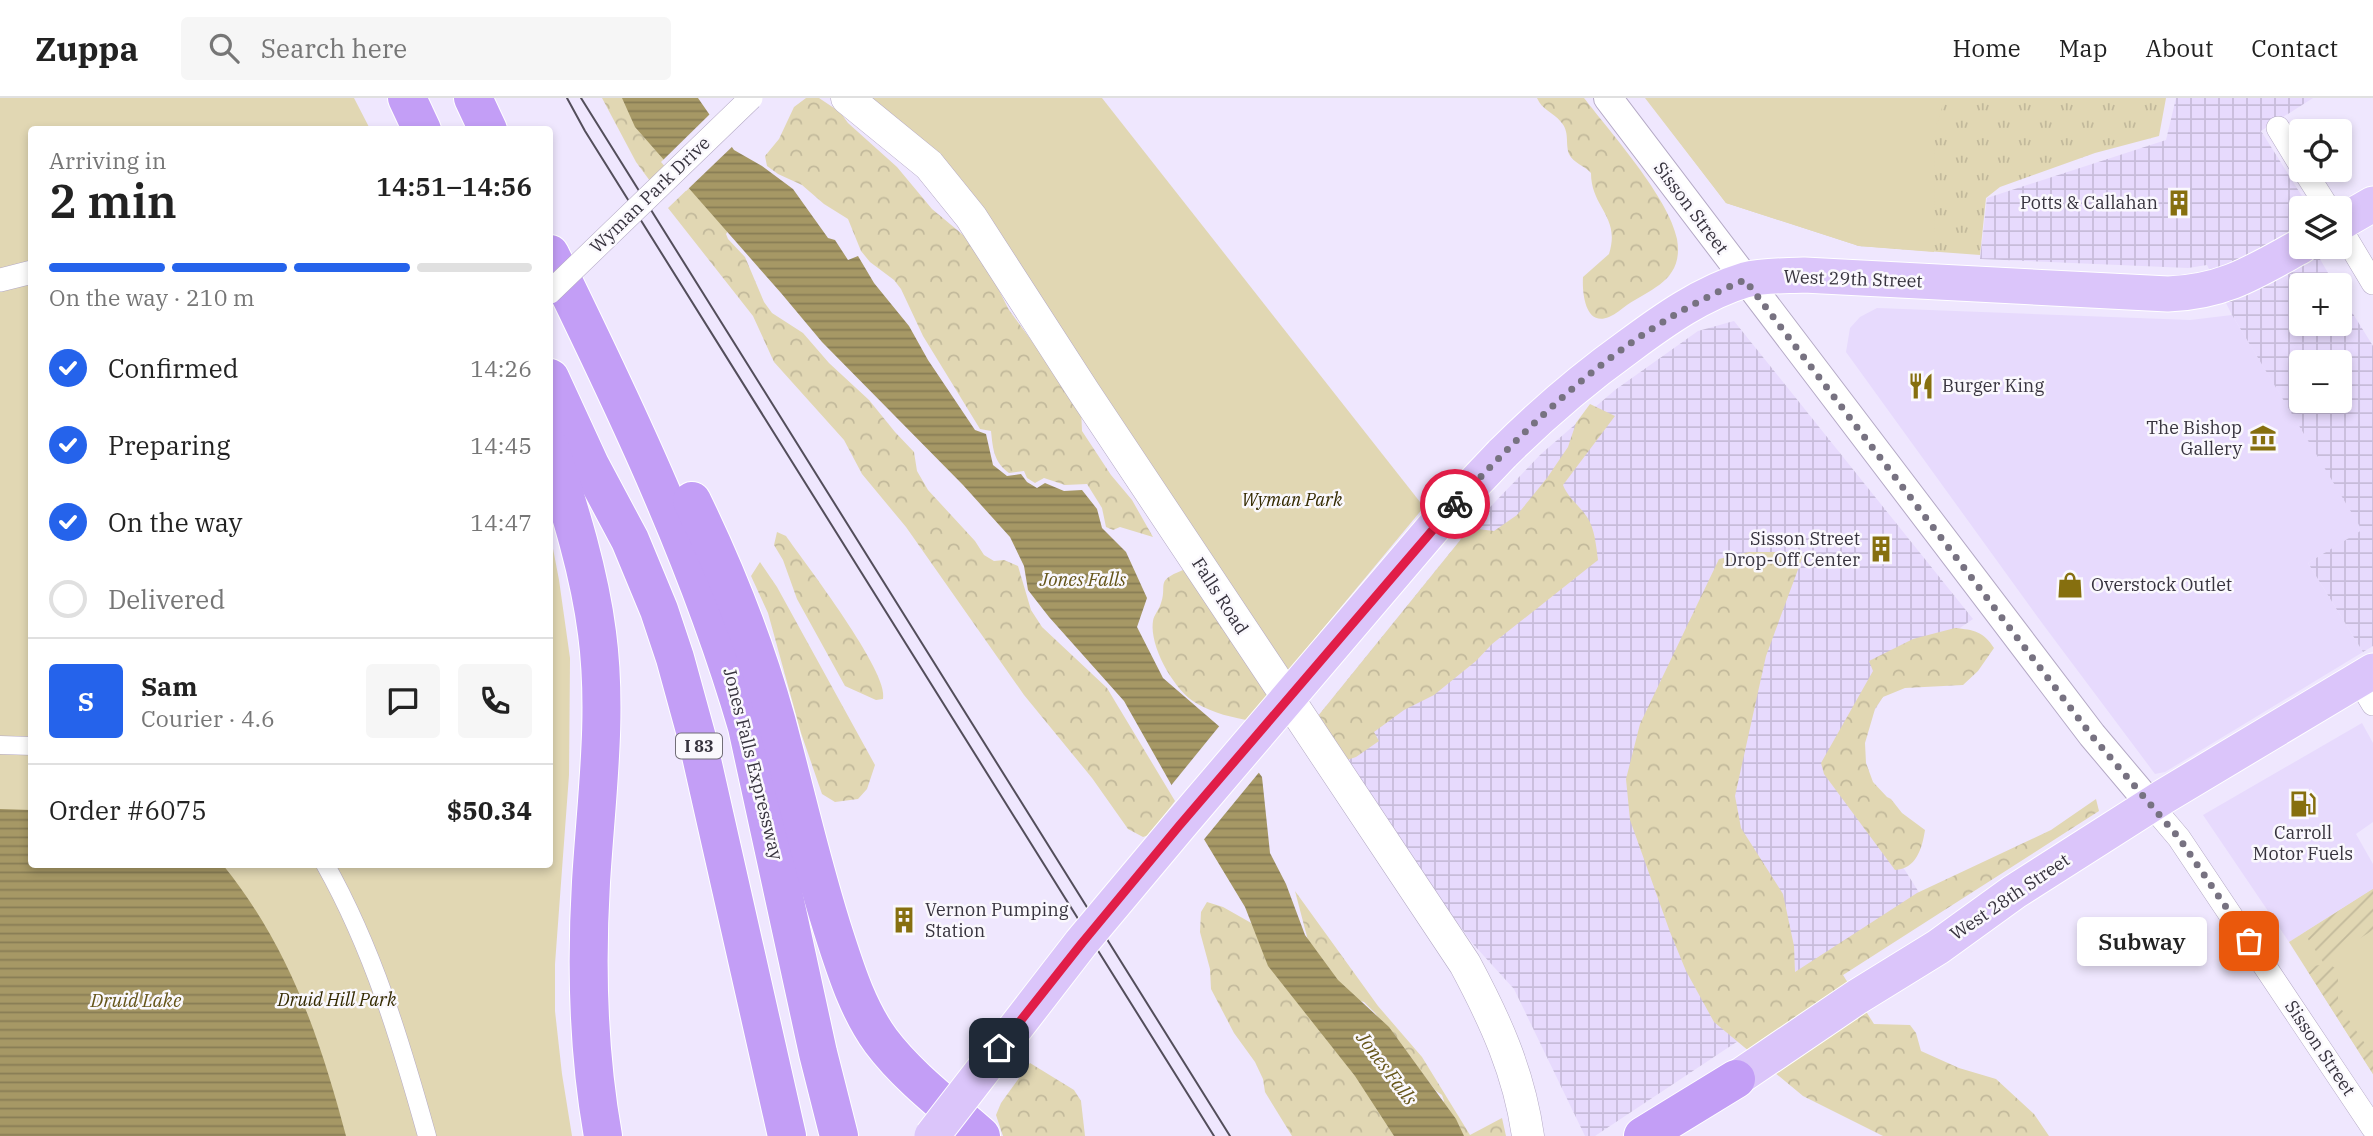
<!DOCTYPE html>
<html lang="en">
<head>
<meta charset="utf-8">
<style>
  :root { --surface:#fff; --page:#f6f6f6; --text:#222; --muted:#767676; --line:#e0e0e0; --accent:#2563eb }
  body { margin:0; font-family:"IBM Plex Serif",serif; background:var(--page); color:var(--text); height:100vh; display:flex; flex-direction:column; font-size:26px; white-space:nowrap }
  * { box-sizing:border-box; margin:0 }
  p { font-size:23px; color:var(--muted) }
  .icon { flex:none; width:38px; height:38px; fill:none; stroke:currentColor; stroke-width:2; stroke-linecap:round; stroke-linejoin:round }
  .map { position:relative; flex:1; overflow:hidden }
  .details { position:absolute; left:28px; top:28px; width:525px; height:742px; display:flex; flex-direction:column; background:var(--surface); border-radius:7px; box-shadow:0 4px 10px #0003 }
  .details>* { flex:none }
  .tools { position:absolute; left:2289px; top:21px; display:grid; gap:14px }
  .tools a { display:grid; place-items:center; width:63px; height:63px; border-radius:7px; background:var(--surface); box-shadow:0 4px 10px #0003; font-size:35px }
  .pin { position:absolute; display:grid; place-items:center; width:60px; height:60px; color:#fff; margin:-30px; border-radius:14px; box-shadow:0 4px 10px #0006 }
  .courier { position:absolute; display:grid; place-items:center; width:70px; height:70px; margin:-35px; border:5px solid #e11d48; border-radius:50%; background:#fff; color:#222; box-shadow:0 2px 9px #0007 }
  .bubble { position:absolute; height:49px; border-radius:7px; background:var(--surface); box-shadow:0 4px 10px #0003; font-size:23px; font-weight:600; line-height:49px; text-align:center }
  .overview em { font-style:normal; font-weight:600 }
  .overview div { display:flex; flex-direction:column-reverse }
  .overview { display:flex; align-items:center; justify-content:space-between; height:119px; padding:0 21px }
  h1 { font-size:46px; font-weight:600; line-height:52px }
  .bar { display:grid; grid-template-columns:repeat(4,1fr); gap:10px 7px; align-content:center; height:84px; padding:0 21px }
  .bar i { height:9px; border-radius:5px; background:var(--line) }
  .bar .on { background:var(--accent) }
  .bar p { grid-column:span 4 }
  .line { display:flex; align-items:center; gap:18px; padding:0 21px; border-top:2px solid var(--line) }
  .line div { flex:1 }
  .round { display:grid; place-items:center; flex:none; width:74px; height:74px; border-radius:7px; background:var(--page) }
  ol { padding:0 21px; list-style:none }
  li { display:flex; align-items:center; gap:21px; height:77px }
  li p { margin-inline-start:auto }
  li .icon { padding:7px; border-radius:50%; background:var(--accent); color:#fff; stroke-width:4 }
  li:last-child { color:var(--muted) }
  li i { width:38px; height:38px; border:4px solid var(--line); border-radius:50% }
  header { display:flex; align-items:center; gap:42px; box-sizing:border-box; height:98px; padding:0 35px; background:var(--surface); border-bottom:2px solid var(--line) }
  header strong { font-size:33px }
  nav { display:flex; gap:38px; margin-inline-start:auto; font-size:24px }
  .search { width:490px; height:63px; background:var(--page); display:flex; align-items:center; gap:18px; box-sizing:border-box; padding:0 24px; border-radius:7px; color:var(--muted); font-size:26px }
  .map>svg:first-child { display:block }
</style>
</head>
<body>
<header>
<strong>Zuppa</strong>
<div class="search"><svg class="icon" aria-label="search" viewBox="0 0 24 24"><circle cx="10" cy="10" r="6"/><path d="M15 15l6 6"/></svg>Search here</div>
<nav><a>Home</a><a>Map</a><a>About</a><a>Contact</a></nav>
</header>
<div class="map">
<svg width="2373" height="1038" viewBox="0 0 2373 1038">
  <defs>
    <pattern id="industrial-grid" width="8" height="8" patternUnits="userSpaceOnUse" patternTransform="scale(1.75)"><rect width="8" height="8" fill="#e7dafd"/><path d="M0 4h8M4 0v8" fill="none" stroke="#c7bcda"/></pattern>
    <pattern id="grass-tufts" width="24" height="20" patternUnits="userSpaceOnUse" patternTransform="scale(1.75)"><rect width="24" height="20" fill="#e1d7b3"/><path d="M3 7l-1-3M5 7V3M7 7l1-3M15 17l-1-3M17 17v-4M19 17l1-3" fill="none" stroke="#c2b99b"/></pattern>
    <pattern id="forest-crowns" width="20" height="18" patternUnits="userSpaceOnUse" patternTransform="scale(1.75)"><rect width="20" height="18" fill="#e1d7b3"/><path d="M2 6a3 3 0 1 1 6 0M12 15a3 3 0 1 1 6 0" fill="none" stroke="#c2b99b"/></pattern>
    <pattern id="garden-furrows" width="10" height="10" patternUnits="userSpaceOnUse" patternTransform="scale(1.75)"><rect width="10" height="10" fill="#e1d7b3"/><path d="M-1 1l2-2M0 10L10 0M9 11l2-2" fill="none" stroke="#c2b99b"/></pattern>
    <pattern id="water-rules" width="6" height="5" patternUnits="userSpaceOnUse" patternTransform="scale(1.75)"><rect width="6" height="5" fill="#a69865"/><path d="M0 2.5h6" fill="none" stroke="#887d55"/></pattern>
  </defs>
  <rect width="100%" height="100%" fill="#efe7fe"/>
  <g fill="#e7dafd">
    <path d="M1877,210L2190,222L2232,217L2363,432L2308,465L2363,554L2165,674L2155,676L2042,525L1846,254L1850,230L1860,219Z"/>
    <path d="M2362,625L2373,645V724L2356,736L2373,766V791L2289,844L2203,717Z"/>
  </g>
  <g fill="url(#industrial-grid)" fill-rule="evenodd">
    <path d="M2176,0H2313L2261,33L2307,106L2295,115L2301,126V149H2313L2335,187H2301V226H2340V195L2373,248V548L2363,554L2308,465L2362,432L2232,217L2207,167L2188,170L1980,161L1987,100L2166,42ZM2301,264H2340V303H2301Z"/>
    <path d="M1734,223L1973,521L1899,572L1840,670L1934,818L1732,947L1595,1038H1585L1514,891L1473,846L1403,750L1318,618L1470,430L1541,356L1615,292L1698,233Z"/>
  </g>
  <path fill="url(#grass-tufts)" d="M1646,0H2166L2159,38L2095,55L2000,89L1986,100L1980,157L1859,148L1726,105Z"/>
  <g fill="url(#forest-crowns)">
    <path d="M602,0H644L678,56L650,83L636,64Z"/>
    <path d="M806,0H819L840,14L848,25L897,69L932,111L968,141L982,159L1009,212L1081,310L1082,333L1111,377L1132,402L1153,439L1120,429L1113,432L1106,429L1102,410L1087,386L1065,387L1044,380L1035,385L1027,380L1024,373L1009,375C994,364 993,352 991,333L980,331L923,238L901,191L894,182L870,164L861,153L848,121L824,106L802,87L778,76L767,68L765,58L779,41L794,9Z"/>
    <path d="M1537,0H1584C1611,35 1669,100 1677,141C1684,181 1653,190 1627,207C1621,211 1616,216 1609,219C1585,229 1582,194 1583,179L1609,156C1621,118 1591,110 1591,75C1585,68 1573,65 1569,56C1565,45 1570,34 1561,24C1553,14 1542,12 1537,0Z"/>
    <path d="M695,84L731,129L726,136L728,141L745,159L764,204L772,215L803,235L829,265L869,302L895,334L914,354L917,373L928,392L975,443L984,457L994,463L1004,462L1018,468L1031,512L1042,529L1107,590L1175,703L1149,737L1143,739L1128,731L1092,680L1024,597L906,429L862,376L844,342L774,264L753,218L668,110Z"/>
    <path d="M1590,306L1615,318L1563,387C1568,400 1579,407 1587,419C1595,431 1596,448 1598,462L1492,546L1476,563L1434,597L1404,612L1374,634L1379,643L1356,659L1347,662L1318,618L1470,430L1494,433L1517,417L1547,380L1568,349L1576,325Z"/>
    <path d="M777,434L786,438C804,464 890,575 883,601L876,602L845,588L797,501L783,462L774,447Z"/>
    <path d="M1749,454H1792L1803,458L1766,558L1735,698L1741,730L1783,796L1794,848L1795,874L1917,795L2051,732L2096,701L2099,713L1843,877L1874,926L1910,927L1916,935L1921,953L1959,970L1996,981L2034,1016L2049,1038H1883L1803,998L1714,924L1686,873L1670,834L1630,722L1626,681L1640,626L1719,461Z"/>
    <path d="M760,464L777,489L875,667L867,691L858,701L835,704L822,696L801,635L768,515L751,478Z"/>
    <path d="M1183,472L1198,484L1277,604L1252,623C1234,620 1212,615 1196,605C1174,592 1149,548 1153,523C1154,517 1158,513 1160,508C1169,486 1153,484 1183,472Z"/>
    <path d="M1955,530C1974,532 1983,533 1994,550L1978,573L1963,587L1905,590L1883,599L1875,611L1865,645L1866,665L1873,684L1887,699L1891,701L1902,715L1925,732C1922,751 1916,771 1895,772L1824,676L1821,665L1873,573L1869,563L1913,541Z"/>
    <path d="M1295,793L1378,908L1422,959L1470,1037L1502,1020L1506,1038H1452L1434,1014L1444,1003L1442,997L1436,993L1375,915L1364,904L1353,901L1311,854Z"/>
    <path d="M1207,804L1223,809L1253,826L1421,1038H1292L1265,994L1263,981L1255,964L1234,935L1211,891L1210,871L1200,834L1201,814Z"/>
    <path d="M1030,965L1074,992L1081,1003L1085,1038H1003L996,1017L1001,1005Z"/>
  </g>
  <g fill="#e1d7b3">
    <path d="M0,0H354L370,31L32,32V766H550V435L559,482L570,560L569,677L555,866V913L562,976L572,1038H0Z"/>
    <path d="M871,0H1102L1424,409L1287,574Z"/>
    <path d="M1645,0H1945L1935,32L1934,154L1859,148L1726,105Z"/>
    <path d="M2373,791V976L2289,844Z"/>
  </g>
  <g fill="url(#garden-furrows)">
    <path d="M2373,791V832L2323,864L2304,835Z"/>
    <path d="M2329,866L2338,872V906L2366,947L2373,953V976L2307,872L2312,868Z"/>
  </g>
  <g fill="url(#water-rules)">
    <path d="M622,0H698L734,52L762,68L793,91L828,140L835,142L848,162L858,158L874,185L909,228L928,262L975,332L986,336L993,367L1007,378L1021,376L1027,384L1037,390L1045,385L1064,393L1082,392L1097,411L1102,430L1126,454L1147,500L1137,529L1163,580L1235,642L1262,679L1270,755L1286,786L1305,837L1338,882L1389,929L1456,1021L1464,1038H1394L1355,978L1268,868L1245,809L1176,695L1124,603L1049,519L1028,492L1024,468L1010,439L963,387L822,244L781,195L635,29Z"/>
    <path d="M0,711L31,712L32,766L223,767C289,849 319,937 346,1038H0Z"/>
  </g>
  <g fill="#efe7fe">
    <path d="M711,15L735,46L686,93L661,64Z"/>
    <path d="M1221,626L1237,640L1261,672L1201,745L1169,690Z"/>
  </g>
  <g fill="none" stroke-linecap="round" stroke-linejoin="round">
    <g stroke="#b4a9c5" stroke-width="19">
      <g id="pedestrian">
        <path d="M0,647L32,648"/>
        <path d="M325,766C373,851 401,945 427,1038"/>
      </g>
    </g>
    <g stroke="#b4a9c5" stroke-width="24">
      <g id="minor">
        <path d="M2278,30L2301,68"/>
        <path d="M2304,72L2328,110"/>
        <path d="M2340,130L2373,185"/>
        <path d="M0,182L32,174"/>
        <path d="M2358,581L2373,606"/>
        <path d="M2151,707L2179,740L2373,1030"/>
      </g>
    </g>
    <g stroke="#b4a9c5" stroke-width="30">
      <path id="tertiary" d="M1608,0L2092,637L2151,707"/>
    </g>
    <g stroke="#b4a9c5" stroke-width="33">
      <path id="secondary" d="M847,0L929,67L971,119L1084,294L1465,866C1495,922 1519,974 1528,1038"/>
    </g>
    <g stroke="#fff" stroke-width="37">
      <g id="primary">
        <path d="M2340,125L2373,106"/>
        <path d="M1502,356C1542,316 1583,281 1629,248C1664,222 1702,195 1745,182C1764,177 1784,178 1804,177L2168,196C2224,194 2254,174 2301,148"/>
        <path d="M1736,981L1857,899L1938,849L2014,794L2163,699L2373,573"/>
      </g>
    </g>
    <g stroke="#fff" stroke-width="40">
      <g id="motorway">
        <path d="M407,0L422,32"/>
        <path d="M473,0L488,32"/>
        <path d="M550,156C625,309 699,464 747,629L818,955L839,1038"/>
        <path d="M550,280L590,367L630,442L659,512L675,560L697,640L787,1038"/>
        <path d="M550,350C569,410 589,472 597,535C608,617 596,702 591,784C586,869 588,954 603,1038"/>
        <path d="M692,403C726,473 755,546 776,621C796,695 812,769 836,842C847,876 859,913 881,943C908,979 947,1008 981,1038"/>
        <path d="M1643,1038L1736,981"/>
      </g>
    </g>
    <use href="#pedestrian" stroke="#fff" stroke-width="18"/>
    <use href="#minor" stroke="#fff" stroke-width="23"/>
    <use href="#tertiary" stroke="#fff" stroke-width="28"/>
    <use href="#secondary" stroke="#fff" stroke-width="32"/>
    <use href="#primary" stroke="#dbc5fa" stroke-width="35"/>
    <use href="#motorway" stroke="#c39ef6" stroke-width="38"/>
    <g stroke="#534e5b" stroke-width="2">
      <path d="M567,0L585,33L1214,1038"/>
      <path d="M581,0L1230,1038"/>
    </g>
    <g stroke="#b4a9c5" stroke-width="24" stroke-linecap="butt">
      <path id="minor-bridge" d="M550,194L751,0"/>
    </g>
    <g stroke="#fff" stroke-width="37" stroke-linecap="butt">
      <path id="primary-bridge" d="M932,1038L1081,845L1179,728L1445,416L1502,356"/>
    </g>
    <use href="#minor-bridge" stroke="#fff" stroke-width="23"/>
    <use href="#primary-bridge" stroke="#dbc5fa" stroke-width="35"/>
  </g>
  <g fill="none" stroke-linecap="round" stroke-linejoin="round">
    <path stroke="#777281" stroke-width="7" stroke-dasharray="0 12.6" d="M1455,406C1541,314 1626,231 1745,182L2092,638L2179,740L2249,843"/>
    <path stroke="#e11d48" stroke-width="9" d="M999,950L1082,845L1179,728L1455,406"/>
  </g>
  <defs>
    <g id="building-bare" transform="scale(2.1)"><path d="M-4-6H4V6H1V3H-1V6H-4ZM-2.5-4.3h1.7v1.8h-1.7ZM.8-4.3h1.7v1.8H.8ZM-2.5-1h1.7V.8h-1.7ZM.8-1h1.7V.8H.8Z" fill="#866f0f" stroke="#faf8fd" stroke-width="2.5" paint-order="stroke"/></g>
    <g id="restaurant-bare" transform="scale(2.1)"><path d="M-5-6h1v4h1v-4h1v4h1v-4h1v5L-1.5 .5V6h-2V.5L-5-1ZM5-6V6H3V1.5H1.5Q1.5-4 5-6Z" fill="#866f0f" stroke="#faf8fd" stroke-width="2.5" paint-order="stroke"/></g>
    <g id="museum-bare" transform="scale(2.1)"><path d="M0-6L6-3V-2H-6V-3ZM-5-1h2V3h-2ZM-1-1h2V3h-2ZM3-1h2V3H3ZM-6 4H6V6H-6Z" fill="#866f0f" stroke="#faf8fd" stroke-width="2.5" paint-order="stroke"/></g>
    <g id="shop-bare" transform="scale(2.1)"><path d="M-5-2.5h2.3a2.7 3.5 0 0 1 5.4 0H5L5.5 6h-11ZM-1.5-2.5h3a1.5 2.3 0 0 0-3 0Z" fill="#866f0f" stroke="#faf8fd" stroke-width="2.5" paint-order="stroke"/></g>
    <g id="fuel-bare" transform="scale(2.1)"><path d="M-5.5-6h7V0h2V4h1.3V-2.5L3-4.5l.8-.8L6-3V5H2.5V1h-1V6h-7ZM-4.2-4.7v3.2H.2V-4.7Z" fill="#866f0f" stroke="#faf8fd" stroke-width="2.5" paint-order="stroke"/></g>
  </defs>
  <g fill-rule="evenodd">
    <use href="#building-bare" x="2179" y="105"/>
    <use href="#restaurant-bare" x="1921" y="288"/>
    <use href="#museum-bare" x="2263" y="340"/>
    <use href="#building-bare" x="1881" y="451"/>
    <use href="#shop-bare" x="2070" y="487"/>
    <use href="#fuel-bare" x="2303" y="706"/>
    <use href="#building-bare" x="904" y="822"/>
  </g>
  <g text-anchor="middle" stroke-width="5" stroke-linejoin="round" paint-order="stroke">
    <rect fill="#faf8fd" stroke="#726e77" stroke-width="2" x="676" y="635.5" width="46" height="25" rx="5"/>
    <g font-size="16" font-weight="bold" fill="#37333e">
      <text x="699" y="654">I 83</text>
    </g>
    <g font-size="18" fill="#37333e" stroke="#faf8fd">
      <text transform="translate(650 97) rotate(-44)" y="6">Wyman Park Drive</text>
      <text transform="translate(1691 110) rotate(53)" y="6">Sisson Street</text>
      <text transform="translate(1853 181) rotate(2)" y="6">West 29th Street</text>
      <text transform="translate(1220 498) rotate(57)" y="6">Falls Road</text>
      <text transform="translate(753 666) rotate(76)" y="6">Jones Falls Expressway</text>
      <text transform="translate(2010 799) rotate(-34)" y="6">West 28th Street</text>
      <text transform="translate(2320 950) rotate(56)" y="6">Sisson Street</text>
    </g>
    <g font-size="18" fill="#37333e" stroke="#faf8fd" text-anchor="end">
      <text x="2158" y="111">Potts &amp; Callahan</text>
      <text x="1942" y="294" text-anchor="start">Burger King</text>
      <text x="2242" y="336">The Bishop<tspan x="2242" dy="21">Gallery</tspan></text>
      <text x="1860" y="447">Sisson Street<tspan x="1860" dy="21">Drop-Off Center</tspan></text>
      <text x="2091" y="493" text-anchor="start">Overstock Outlet</text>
      <text x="2303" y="741" text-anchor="middle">Carroll<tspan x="2303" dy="21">Motor Fuels</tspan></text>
      <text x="925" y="818" text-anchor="start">Vernon Pumping<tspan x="925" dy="21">Station</tspan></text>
    </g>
    <g font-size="18" font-style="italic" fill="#342a00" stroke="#faf8fd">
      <text x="1292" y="408">Wyman Park</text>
      <text x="337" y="908">Druid Hill Park</text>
    </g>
    <g font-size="19" font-style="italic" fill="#655519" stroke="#faf8fd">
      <text x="1083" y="488">Jones Falls</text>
      <text x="136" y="909">Druid Lake</text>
      <text transform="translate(1387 970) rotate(53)" y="7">Jones Falls</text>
    </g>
  </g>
</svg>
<div class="tools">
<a><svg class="icon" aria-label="locate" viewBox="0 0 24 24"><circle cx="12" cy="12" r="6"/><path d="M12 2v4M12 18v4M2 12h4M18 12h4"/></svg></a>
<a><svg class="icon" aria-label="layers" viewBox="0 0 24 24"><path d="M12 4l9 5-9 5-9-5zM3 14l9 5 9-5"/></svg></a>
<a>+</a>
<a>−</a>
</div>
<div class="pin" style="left:2249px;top:843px;background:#ea580c"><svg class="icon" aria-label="bag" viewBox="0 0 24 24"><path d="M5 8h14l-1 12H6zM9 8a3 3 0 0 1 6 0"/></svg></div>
<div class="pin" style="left:999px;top:950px;background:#1f2937"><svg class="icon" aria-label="home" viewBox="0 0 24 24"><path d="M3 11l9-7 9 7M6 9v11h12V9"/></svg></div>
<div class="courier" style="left:1455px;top:406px"><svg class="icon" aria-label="bike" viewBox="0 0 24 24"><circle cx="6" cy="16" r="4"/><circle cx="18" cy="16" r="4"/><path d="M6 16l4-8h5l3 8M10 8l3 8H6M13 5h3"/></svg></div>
<div class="bubble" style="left:2077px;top:819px;width:130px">Subway</div>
<section class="details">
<div class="overview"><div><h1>2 min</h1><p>Arriving in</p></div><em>14:51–14:56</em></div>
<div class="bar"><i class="on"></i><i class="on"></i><i class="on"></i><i></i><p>On the way · 210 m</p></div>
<ol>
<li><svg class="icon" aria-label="check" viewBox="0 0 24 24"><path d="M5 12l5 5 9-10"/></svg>Confirmed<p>14:26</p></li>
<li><svg class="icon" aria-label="check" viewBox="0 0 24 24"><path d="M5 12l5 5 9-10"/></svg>Preparing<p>14:45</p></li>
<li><svg class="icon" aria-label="check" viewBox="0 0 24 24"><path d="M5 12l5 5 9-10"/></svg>On the way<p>14:47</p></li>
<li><i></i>Delivered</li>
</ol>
<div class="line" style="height:126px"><b class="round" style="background:var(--accent);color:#fff">S</b><div><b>Sam</b><p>Courier · 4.6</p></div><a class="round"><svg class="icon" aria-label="chat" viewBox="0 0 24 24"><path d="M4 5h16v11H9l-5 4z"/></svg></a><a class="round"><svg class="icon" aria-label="phone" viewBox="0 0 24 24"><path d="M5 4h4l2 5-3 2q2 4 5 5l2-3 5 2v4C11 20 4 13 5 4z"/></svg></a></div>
<div class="line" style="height:91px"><div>Order #6075</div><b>$50.34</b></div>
</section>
</div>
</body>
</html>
